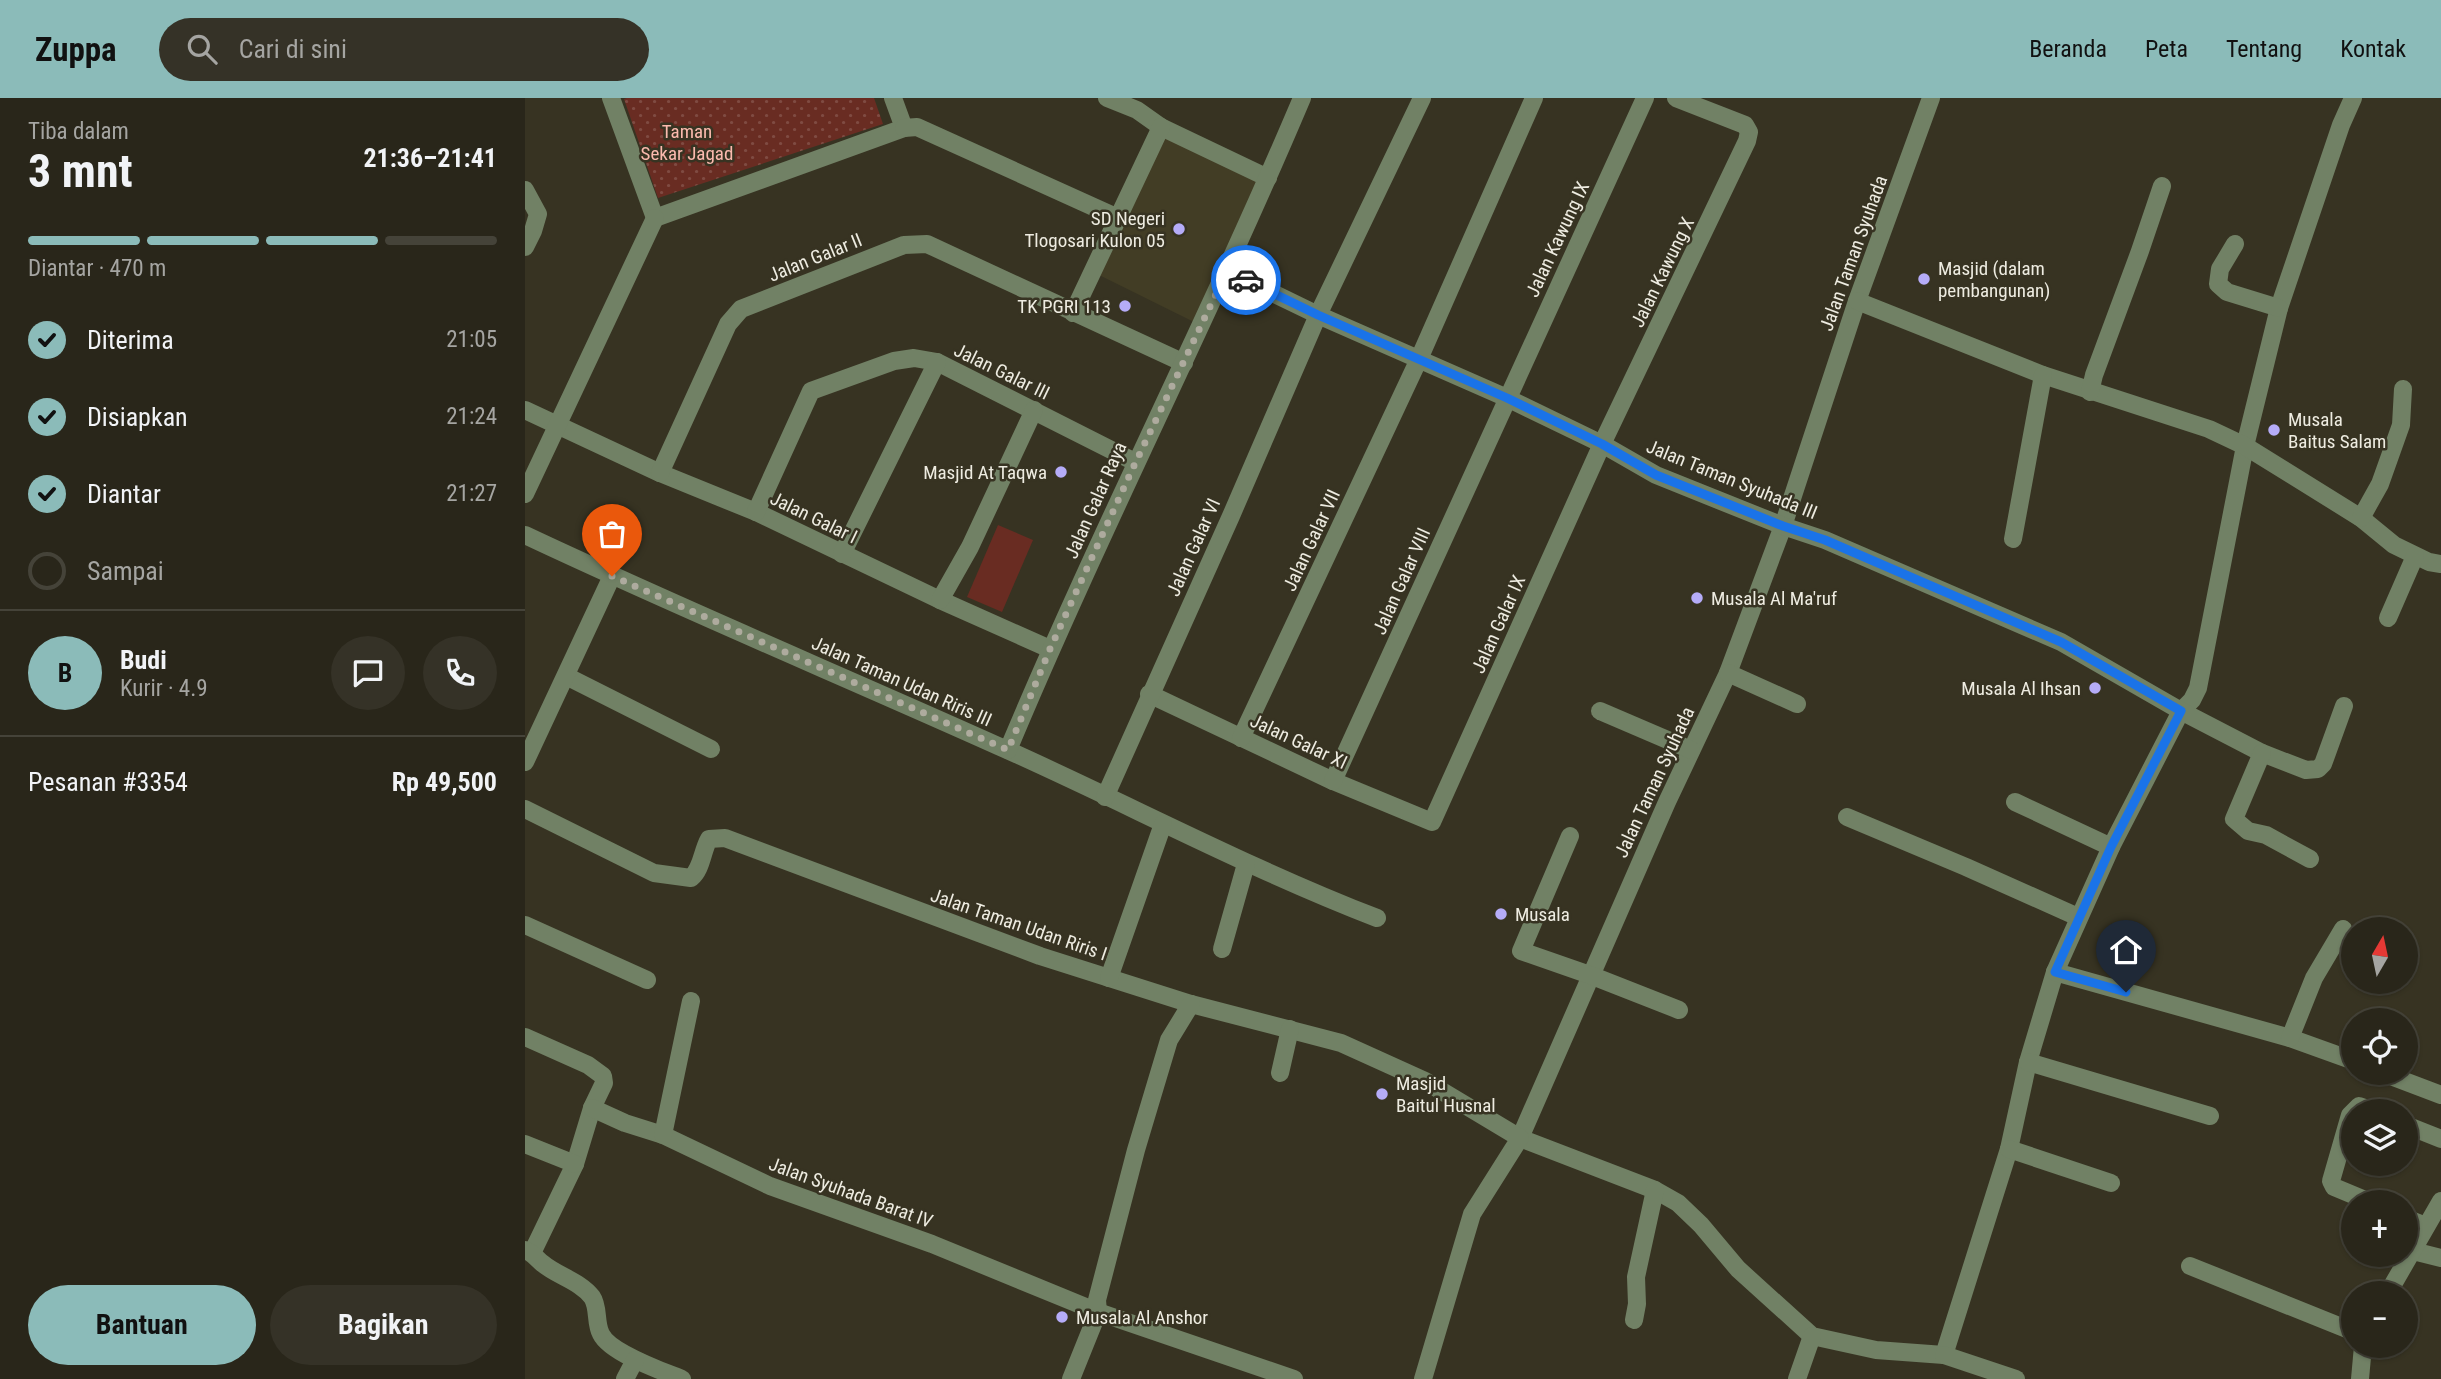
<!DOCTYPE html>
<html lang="id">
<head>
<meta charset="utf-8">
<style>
  :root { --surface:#29261a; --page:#353227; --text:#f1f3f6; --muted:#a5a5a2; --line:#454339; --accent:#8bbbb9 }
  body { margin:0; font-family:"Roboto Condensed",sans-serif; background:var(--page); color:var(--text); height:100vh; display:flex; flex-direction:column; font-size:26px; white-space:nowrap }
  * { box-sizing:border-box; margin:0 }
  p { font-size:23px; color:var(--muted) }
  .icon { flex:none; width:38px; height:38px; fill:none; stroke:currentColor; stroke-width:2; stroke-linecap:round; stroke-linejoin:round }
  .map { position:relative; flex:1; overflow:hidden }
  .details { display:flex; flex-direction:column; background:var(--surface); width:525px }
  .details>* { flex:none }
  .needle { width:46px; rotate:9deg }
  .tools { position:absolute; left:1816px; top:819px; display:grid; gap:14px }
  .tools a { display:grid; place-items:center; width:77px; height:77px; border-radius:50%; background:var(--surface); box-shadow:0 2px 5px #0004,0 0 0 2px var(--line); font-size:35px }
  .pin { position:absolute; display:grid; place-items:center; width:60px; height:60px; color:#fff; margin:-72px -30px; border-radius:50% 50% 50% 0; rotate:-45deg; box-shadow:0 0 7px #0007 }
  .pin .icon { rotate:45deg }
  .courier { position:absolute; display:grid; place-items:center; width:70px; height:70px; margin:-35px; border:5px solid #1a73e8; border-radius:50%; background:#fff; color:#222; box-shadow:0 2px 9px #0007 }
  .headline em { font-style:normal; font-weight:700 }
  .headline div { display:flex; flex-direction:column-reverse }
  .headline { display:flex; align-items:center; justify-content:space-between; height:119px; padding:0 28px }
  h1 { font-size:46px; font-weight:700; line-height:52px }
  .bar { display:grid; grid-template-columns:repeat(4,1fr); gap:10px 7px; align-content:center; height:84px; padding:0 28px }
  .bar i { height:9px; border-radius:5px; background:var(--line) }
  .bar .current { background:var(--accent) }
  .bar p { grid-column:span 4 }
  .line { display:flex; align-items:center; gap:18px; padding:0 28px; border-top:2px solid var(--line) }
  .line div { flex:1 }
  .round { display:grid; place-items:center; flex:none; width:74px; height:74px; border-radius:37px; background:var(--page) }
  ol { padding:0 28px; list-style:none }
  li { display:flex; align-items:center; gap:21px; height:77px }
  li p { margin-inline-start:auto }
  li .icon { padding:7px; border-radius:50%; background:var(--accent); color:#111; stroke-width:4 }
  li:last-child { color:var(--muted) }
  li i { width:38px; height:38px; border:4px solid var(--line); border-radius:50% }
  .primary-button { display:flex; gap:14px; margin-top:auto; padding:14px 28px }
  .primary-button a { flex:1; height:80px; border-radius:42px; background:var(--accent); color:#111; font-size:28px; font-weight:700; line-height:80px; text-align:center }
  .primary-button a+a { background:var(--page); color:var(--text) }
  header { display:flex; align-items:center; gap:42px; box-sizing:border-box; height:98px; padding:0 35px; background:var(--accent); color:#111 }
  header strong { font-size:33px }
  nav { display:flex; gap:38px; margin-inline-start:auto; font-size:24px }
  .search { width:490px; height:63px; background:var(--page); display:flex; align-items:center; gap:18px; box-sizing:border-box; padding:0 24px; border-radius:38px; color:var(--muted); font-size:26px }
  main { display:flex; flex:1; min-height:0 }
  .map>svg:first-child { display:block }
</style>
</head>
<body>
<header>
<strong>Zuppa</strong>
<div class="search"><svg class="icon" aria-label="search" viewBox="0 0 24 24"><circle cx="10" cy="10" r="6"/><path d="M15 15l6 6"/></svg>Cari di sini</div>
<nav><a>Beranda</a><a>Peta</a><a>Tentang</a><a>Kontak</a></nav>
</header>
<main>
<section class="details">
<div class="headline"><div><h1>3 mnt</h1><p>Tiba dalam</p></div><em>21:36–21:41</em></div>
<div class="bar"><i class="current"></i><i class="current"></i><i class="current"></i><i></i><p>Diantar · 470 m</p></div>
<ol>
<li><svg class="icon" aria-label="check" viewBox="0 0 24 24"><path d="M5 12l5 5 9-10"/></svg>Diterima<p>21:05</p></li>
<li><svg class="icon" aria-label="check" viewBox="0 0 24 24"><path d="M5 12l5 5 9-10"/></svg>Disiapkan<p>21:24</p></li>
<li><svg class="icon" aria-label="check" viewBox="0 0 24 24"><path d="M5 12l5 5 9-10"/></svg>Diantar<p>21:27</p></li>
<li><i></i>Sampai</li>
</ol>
<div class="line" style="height:126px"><b class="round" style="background:var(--accent);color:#111">B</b><div><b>Budi</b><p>Kurir · 4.9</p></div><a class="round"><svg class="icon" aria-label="chat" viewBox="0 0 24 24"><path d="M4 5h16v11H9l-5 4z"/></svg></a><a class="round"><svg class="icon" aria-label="phone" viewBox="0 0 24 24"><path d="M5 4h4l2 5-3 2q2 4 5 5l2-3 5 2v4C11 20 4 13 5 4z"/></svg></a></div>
<div class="line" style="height:91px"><div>Pesanan #3354</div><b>Rp 49,500</b></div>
<div class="primary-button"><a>Bantuan</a><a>Bagikan</a></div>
</section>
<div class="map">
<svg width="1916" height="1281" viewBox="0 0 1916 1281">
  <defs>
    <pattern id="green-dots" width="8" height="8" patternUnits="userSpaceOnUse" patternTransform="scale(1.75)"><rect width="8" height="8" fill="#692c22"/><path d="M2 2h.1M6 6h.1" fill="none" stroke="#7f4b42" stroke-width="1.8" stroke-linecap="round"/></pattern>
  </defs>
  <rect width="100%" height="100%" fill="#373322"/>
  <path fill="#423d25" d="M640,37L737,86L669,224L570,175Z"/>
  <path fill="url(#green-dots)" d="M102,0H349L358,26L133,100L99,1Z"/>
  <path fill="#692c22" d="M473,427L508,442L477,514L442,499Z"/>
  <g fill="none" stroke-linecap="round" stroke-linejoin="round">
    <g stroke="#718165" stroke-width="18">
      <path d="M86,0L130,120L379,30L368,0"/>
      <path d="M582,0L612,12L636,29L743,80"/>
      <path d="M1406,0L1332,203L1258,428L1203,575L1142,704L995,1040L1130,1092L1153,1105L1176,1127L1213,1171L1287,1238L1351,1252L1419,1257L1484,1051L1503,964L1530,874L1586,749L1656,613L1667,602L1673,590L1720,348L1754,210L1816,27L1828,0"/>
      <path d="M379,30L392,29L593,120"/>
      <path d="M0,92L13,116L8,133L0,149"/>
      <path d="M1710,146L1695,171L1693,186L1702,194L1754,210"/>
      <path d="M702,173L793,217L982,300L1077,346L1131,377L1258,428L1300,442L1536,544L1656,613L1737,655L1781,672L1793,671L1798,666L1819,608"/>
      <path d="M1332,203L1518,277L1684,331L1720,348L1836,420L1869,447L1904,464L1916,466"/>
      <path d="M548,215L636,29"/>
      <path d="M1565,294L1569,277L1615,153L1637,88"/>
      <path d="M0,312L135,375L231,414L415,502L525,551"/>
      <path d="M135,375L203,226L216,211L379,147L402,146L659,265"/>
      <path d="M0,396L130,120"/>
      <path d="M231,414L286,293L369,263L389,260L412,264L610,364"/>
      <path d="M1836,420L1855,386L1876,327L1878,291"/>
      <path d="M0,437C159,512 320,579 480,651C605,707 725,771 852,820"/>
      <path d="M1488,441L1518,277"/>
      <path d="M317,456L412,264"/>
      <path d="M415,502L445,449L509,312"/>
      <path d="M1863,520L1890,458"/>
      <path d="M1203,575L1272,606"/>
      <path d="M41,578L186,651"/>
      <path d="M624,596L808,683L907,724L1077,346L1222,43L1224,34L1220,27L1151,0"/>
      <path d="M1075,613L1166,652"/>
      <path d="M716,640L894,261L1009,0"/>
      <path d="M483,652C575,432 684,220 777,0"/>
      <path d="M1737,655L1709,721L1723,733L1741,737L1785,761"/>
      <path d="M0,664L87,478"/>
      <path d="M808,683L1120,0"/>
      <path d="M580,699L706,418L793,217L897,0"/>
      <path d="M1490,704L1586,749"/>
      <path d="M0,711L129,775L166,780C177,771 177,753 184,741L200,740L515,858L666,906L816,945L900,983L995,1040L947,1116L898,1281"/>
      <path d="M1322,719L1441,769L1553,819"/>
      <path d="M1045,738L996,853L1065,877L1154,912"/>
      <path d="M0,827L122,882"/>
      <path d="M697,851L721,766"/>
      <path d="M1530,874L1765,940L1829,963"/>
      <path d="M584,880L638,726"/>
      <path d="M0,939L63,967L78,978L79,985L67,1010L50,1066L7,1155"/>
      <path d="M1765,940L1789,880L1818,831"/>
      <path d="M1503,964L1685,1018"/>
      <path d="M755,975L765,931"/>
      <path d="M1858,975L1916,997"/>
      <path d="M67,1010L100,1025L138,1037L245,1088L407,1146L573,1214L769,1281"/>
      <path d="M1881,1027L1916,1041"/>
      <path d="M138,1037L166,903"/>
      <path d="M0,1046L50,1066"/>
      <path d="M1484,1051L1586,1085"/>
      <path d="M1845,1104L1809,1089L1806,1083L1825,1017L1834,1008L1849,1013"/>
      <path d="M1881,1120L1901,1128"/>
      <path d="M0,1152C8,1155 11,1160 17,1165C32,1178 55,1183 67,1199C74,1209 70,1225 76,1236C85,1255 137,1273 157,1281"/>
      <path d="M1888,1153L1916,1160"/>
      <path d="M1665,1168L1829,1234"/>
      <path d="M1863,1195L1916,1103"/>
      <path d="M1109,1222L1112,1206L1111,1179L1130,1092"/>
      <path d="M1419,1257L1491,1281"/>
      <path d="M100,1281L110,1262"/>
      <path d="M546,1281L573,1214L572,1202L611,1052L644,942L666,906"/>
      <path d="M1272,1281L1287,1238"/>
      <path d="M1835,1281L1838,1248"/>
    </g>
  </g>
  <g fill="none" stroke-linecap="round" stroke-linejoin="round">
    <path stroke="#aeab9e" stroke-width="7" stroke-dasharray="0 12.6" d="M87,478L483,652L525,551L607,372L702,173L721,182"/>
    <path stroke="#1a73e8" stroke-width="9" d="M721,182L793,217L982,300L1077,346L1131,377L1258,428L1300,442L1536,544L1656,613L1586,749L1530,874L1601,894"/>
  </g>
  <g fill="#b5acf8" stroke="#373322" stroke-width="2.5">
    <circle cx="654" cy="131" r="7"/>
    <circle cx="1399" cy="181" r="7"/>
    <circle cx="600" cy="208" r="7"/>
    <circle cx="1749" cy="332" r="7"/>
    <circle cx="536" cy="374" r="7"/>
    <circle cx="1172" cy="500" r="7"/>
    <circle cx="1570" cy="590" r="7"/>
    <circle cx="976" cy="816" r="7"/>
    <circle cx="857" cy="996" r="7"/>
    <circle cx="537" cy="1219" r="7"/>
  </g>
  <g text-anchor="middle" stroke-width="5" stroke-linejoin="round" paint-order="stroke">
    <g font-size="19" fill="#fbbaae" stroke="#373322">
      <text x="162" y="40">Taman<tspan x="162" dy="22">Sekar Jagad</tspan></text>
    </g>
    <g font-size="19" fill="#eeece1" stroke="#373322" text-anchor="start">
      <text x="640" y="127" text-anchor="end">SD Negeri<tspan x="640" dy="22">Tlogosari Kulon 05</tspan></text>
      <text x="1413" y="177">Masjid (dalam<tspan x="1413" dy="22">pembangunan)</tspan></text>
      <text x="586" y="215" text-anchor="end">TK PGRI 113</text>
      <text x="1763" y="328">Musala<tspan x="1763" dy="22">Baitus Salam</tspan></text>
      <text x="522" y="381" text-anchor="end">Masjid At Taqwa</text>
      <text x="1186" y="507">Musala Al Ma'ruf</text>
      <text x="1556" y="597" text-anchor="end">Musala Al Ihsan</text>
      <text x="990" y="823">Musala</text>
      <text x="871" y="992">Masjid<tspan x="871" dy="22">Baitul Husnal</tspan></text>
      <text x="551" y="1226">Musala Al Anshor</text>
    </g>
    <g font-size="19" fill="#eeece1" stroke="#373322">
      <text transform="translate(1032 141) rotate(-65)" y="7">Jalan Kawung IX</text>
      <text transform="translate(1328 155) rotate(-70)" y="7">Jalan Taman Syuhada</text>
      <text transform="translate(290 159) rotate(-22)" y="7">Jalan Galar II</text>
      <text transform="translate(1137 174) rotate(-64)" y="7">Jalan Kawung X</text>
      <text transform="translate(477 273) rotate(26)" y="7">Jalan Galar III</text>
      <text transform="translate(1207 381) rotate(22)" y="7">Jalan Taman Syuhada III</text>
      <text transform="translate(570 402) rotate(-66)" y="7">Jalan Galar Raya</text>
      <text transform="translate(289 419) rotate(26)" y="7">Jalan Galar I</text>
      <text transform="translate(786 442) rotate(-65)" y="7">Jalan Galar VII</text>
      <text transform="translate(668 449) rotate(-66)" y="7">Jalan Galar VI</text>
      <text transform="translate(876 483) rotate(-66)" y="7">Jalan Galar VIII</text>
      <text transform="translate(973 526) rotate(-66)" y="7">Jalan Galar IX</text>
      <text transform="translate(377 583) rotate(24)" y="7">Jalan Taman Udan Riris III</text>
      <text transform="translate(774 643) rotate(25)" y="7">Jalan Galar XI</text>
      <text transform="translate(1129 684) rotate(-65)" y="7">Jalan Taman Syuhada</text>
      <text transform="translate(494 826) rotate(19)" y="7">Jalan Taman Udan Riris I</text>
      <text transform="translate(326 1094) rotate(20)" y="7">Jalan Syuhada Barat IV</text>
    </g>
  </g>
</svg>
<div class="tools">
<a><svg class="needle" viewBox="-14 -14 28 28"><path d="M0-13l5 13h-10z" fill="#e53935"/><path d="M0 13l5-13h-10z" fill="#a5a5a2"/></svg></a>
<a><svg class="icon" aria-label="locate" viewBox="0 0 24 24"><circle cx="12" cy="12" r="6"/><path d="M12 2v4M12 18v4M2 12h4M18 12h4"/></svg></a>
<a><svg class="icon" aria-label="layers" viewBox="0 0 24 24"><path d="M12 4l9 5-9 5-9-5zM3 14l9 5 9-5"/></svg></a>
<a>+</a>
<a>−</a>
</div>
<div class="pin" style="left:87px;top:478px;background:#ea580c"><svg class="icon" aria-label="bag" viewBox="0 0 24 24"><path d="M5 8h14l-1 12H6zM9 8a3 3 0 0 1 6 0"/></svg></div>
<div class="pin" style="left:1601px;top:894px;background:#1f2937"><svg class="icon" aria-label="home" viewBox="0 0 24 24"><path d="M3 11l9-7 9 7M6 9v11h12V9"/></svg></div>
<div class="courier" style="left:721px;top:182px"><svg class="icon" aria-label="car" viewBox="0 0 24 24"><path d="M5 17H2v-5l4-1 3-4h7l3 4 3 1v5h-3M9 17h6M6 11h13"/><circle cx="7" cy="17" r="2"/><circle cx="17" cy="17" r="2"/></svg></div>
</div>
</main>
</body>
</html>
